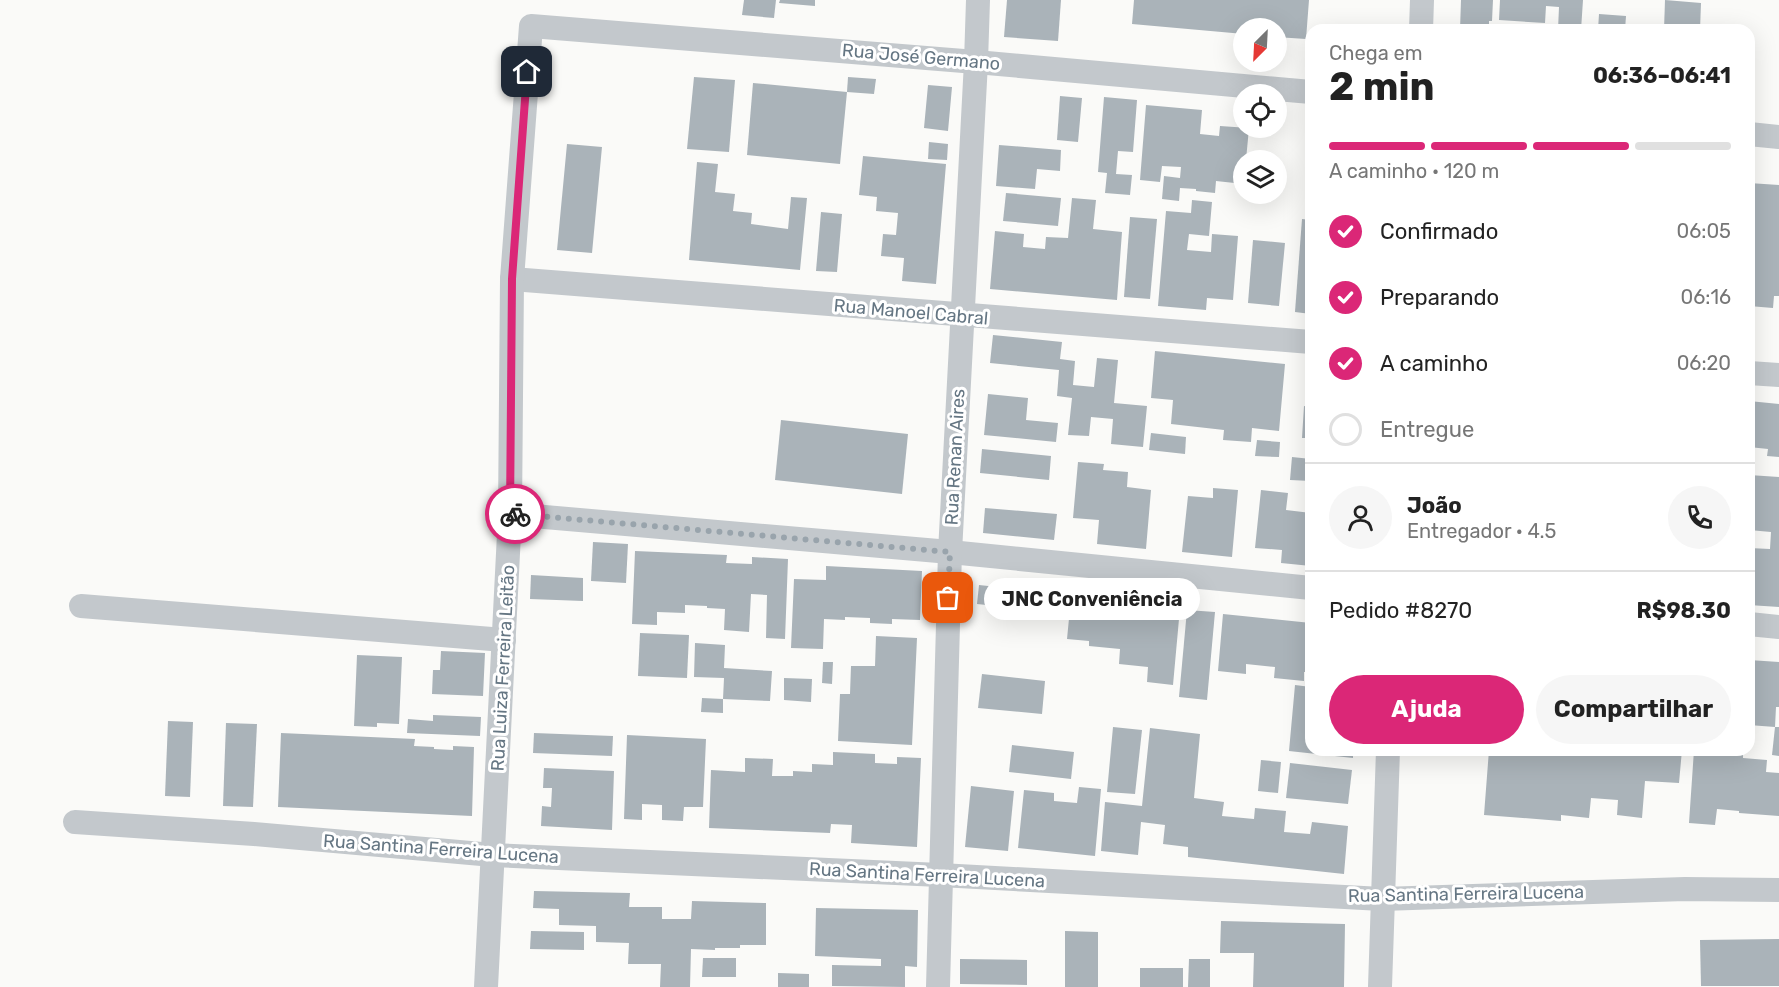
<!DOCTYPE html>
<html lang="pt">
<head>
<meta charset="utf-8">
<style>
  :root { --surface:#fff; --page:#f6f6f6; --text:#222; --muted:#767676; --line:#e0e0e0; --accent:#db2777 }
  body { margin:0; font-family:Rubik,sans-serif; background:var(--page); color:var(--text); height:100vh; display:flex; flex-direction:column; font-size:22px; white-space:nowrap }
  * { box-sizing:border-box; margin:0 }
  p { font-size:20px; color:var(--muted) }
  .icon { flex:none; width:33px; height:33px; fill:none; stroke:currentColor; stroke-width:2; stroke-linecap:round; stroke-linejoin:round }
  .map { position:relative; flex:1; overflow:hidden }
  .panel { position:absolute; left:1305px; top:24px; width:450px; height:732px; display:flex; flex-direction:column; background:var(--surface); border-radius:18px; box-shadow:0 6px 24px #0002 }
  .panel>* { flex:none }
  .needle { width:39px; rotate:204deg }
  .buttons { position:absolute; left:1233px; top:18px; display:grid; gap:12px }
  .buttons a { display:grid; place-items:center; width:54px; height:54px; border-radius:50%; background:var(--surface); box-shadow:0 6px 24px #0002; font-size:30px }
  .pin { position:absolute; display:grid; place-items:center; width:51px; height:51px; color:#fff; margin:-26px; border-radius:12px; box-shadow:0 3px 9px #0006 }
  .courier { position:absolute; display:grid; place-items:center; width:60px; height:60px; margin:-30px; border:4px solid #db2777; border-radius:50%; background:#fff; color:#222; box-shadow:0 2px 8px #0007 }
  .bubble { position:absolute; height:42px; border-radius:21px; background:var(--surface); box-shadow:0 6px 24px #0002; font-size:20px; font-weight:700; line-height:42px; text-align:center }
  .head em { font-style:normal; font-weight:700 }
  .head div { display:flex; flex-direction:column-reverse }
  .head { display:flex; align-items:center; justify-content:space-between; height:102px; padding:0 24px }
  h1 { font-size:39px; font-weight:700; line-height:45px }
  .bar { display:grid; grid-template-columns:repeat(4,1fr); gap:9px 6px; align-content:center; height:72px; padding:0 24px }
  .bar i { height:8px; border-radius:4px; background:var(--line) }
  .bar .selected { background:var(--accent) }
  .bar p { grid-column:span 4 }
  .line { display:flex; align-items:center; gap:15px; padding:0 24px; border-top:2px solid var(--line) }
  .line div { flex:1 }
  .round { display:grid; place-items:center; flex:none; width:63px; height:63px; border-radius:32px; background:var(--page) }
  ol { padding:0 24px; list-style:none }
  li { display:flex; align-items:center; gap:18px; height:66px }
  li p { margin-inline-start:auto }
  li .icon { padding:6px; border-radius:50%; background:var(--accent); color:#fff; stroke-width:4 }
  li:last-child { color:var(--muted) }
  li i { width:33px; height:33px; border:3px solid var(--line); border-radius:50% }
  .primary-button { display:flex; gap:12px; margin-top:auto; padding:12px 24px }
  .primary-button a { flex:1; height:69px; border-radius:36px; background:var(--accent); color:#fff; font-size:24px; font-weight:700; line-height:69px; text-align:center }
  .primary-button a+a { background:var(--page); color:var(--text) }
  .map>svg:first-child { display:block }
</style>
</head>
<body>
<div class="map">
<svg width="1779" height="987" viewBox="0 0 1779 987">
  <rect width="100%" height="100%" fill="#fafaf8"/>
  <g fill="#aab3b9">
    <path d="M744,0H776L774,18L742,15Z"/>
    <path d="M780,0H815V6L779,3Z"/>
    <path d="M1007,0H1061L1058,41L1004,37Z"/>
    <path d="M1134,0H1309L1306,39L1276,37V28H1244V34L1132,24Z"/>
    <path d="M1461,0H1493L1492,21H1489V30H1460Z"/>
    <path d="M1500,0H1583L1581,30H1558L1559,7L1546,6L1545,23L1499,20Z"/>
    <path d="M1665,0L1701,3L1700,30H1664Z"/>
    <path d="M1599,14L1626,16L1625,30H1598Z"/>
    <path d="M694,77L735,80L729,152L687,149Z"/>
    <path d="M848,77L876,79L874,94L847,92Z"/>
    <path d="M753,83L847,92L840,164L747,155Z"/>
    <path d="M928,85L952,87L948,131L924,128Z"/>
    <path d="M1060,96L1082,98L1078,142L1057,140Z"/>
    <path d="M1104,97L1137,100L1133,152L1118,151L1116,174L1132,175L1130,195L1105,193L1107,173L1098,172Z"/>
    <path d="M1146,105L1202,110L1200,134L1219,136L1220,126L1249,128L1246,160H1244V184L1216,181L1215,193L1196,191V189L1180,188L1179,201L1162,199L1164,176L1180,178L1181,167L1162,166L1160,182L1140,180Z"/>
    <path d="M929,142L948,144L947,160L928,159Z"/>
    <path d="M567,144L602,147L592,253L557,250Z"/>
    <path d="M999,145L1061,150L1060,171L1037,169L1035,189L996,186Z"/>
    <path d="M863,156L946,164L936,284L902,281L904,258L881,256L883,234L896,235L898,213L876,211L877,197L859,195Z"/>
    <path d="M697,162L718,164L715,192L735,194L733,211L752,213L751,224L788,229L791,197L807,198L800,270L689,260Z"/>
    <path d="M1749,183L1779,185V296H1774L1773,308L1749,306Z"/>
    <path d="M1006,193L1061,198L1058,226L1003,221Z"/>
    <path d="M1072,198L1096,200L1093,229L1122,232L1117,300L990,289L995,231L1024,234L1023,247L1045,249L1046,237L1068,238Z"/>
    <path d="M1192,200L1212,202L1209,236L1189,234L1187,250L1211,252L1212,234L1238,236L1233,300L1207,298L1206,310L1158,306L1166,211L1191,213Z"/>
    <path d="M821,212L842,214L837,272L816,271Z"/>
    <path d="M1130,217L1157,219L1150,299L1124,297Z"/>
    <path d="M1302,219L1311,220V314L1295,312Z"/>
    <path d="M1253,240L1285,243L1279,306L1248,303Z"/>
    <path d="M993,335L1062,342L1060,359L1075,361L1073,385L1094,387L1097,358L1118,360L1114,403L1147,406L1143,447L1111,444L1113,419L1091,417L1089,436L1068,435L1072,398L1057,396L1059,370L990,363Z"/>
    <path d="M1155,351L1285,364L1279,431L1252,428L1251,442L1223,440L1224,430L1171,424L1173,400L1151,398Z"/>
    <path d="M988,394L1028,398L1026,420L1058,423L1056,442L984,435Z"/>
    <path d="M1749,401L1779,404V457L1767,456L1768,449L1749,447Z"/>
    <path d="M1304,406L1311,407V438H1302Z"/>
    <path d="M781,420L908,434L902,494L775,480Z"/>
    <path d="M1151,433L1186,437L1185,454L1149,450Z"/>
    <path d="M1257,440L1280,442L1279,457L1255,456Z"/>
    <path d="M982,449L1051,456L1049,480L980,473Z"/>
    <path d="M1292,457L1311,459V481L1290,480Z"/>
    <path d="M1078,462L1104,464L1103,470L1128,472L1127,487L1151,490L1146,549L1097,544L1099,520L1073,518Z"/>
    <path d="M1749,475L1779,477V607L1749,605V548L1770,549L1771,532L1749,530Z"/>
    <path d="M1213,488L1238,490L1232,557L1182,552L1188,496L1213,498Z"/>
    <path d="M1261,490L1288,493L1286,510L1311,513V566L1281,563L1282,550L1255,548Z"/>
    <path d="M985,508L1057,514L1054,540L983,533Z"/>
    <path d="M593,542L628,544L626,583L591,581Z"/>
    <path d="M635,551L727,555L726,563L752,564V557L788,559L785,639L766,638L767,595L751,594L749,632L724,630L725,609L707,608V606L685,605V613L657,612V625L632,624Z"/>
    <path d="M826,566L922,571L920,620L892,619V624L870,623V618L845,617V620L824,619L823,649L791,648L794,579L826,580Z"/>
    <path d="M531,575L583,578V601L530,599Z"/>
    <path d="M979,585L1025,590L1024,609L977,604Z"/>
    <path d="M1071,598L1180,608L1173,685L1147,682L1148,667L1119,664L1120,649L1089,646V641L1067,639Z"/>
    <path d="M1187,610L1215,612L1207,700L1179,697Z"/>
    <path d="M1223,614L1311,623V672H1304V681L1274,678L1275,667L1246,664V674L1218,671Z"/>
    <path d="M640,633L689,635L687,678L638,676Z"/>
    <path d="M876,636L917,638L912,745L838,741L840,694H850L851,666H875Z"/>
    <path d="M695,643L725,645L724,668L772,671L770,701L723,699L724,678L694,677Z"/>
    <path d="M441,651L485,653L483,696L432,694L433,670H440Z"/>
    <path d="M357,655L402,657L399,724L377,723V727L354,726Z"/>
    <path d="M1749,660L1779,662V707H1776L1775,727L1749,725L1751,701H1749Z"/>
    <path d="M823,662H833L832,684L822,683Z"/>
    <path d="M982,674L1045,681L1042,714L978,708Z"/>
    <path d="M784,678L812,679L811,702L784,700Z"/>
    <path d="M1295,685L1311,687V750H1353V758L1289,751Z"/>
    <path d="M702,698L723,699V713L701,712Z"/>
    <path d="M433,715L481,717L480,736L407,733L408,719L433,721Z"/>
    <path d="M168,721L193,722L190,797L165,796Z"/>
    <path d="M226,723L257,724L253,807L223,806Z"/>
    <path d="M1113,727L1142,730L1135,794L1107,792Z"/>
    <path d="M1775,727H1779V756L1772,755Z"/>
    <path d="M1150,728L1200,734L1194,798L1224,802L1222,816L1254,819L1255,808L1286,811L1284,832L1310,834L1312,822L1348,826L1344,874L1188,857V847L1163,844L1165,825L1141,822L1138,855L1101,851L1105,802L1142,806Z"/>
    <path d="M281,733L415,739L414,746L434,747V749L453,750V746L474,747L472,816L278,807Z"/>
    <path d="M534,733L613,736L612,756L533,753Z"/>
    <path d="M627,735L706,739L703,807H684L683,821L662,820V805L642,804V820L624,819Z"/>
    <path d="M1012,745L1074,752L1071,779L1009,772Z"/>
    <path d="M1489,750H1622L1647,753V750H1682L1679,783L1645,781L1642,818L1617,815L1618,800L1591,798L1589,818L1561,815V821L1484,815Z"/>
    <path d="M1694,750H1743V758L1767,760L1766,772L1779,773V816L1739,813V811L1717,809L1715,825L1689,823Z"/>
    <path d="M833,752L875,754V763L897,764V757L921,758L917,847L851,843L852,825L831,824L830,833L709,828L711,770L745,772V758L773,759L772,776H793V771L812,772V764L833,765Z"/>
    <path d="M1261,760L1281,762L1278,793L1258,791Z"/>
    <path d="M1290,763L1352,770L1348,804L1286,798Z"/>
    <path d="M544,768L614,771L612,830L541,826L542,806L551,807L552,788H543Z"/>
    <path d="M971,786L1014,791L1008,851L965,847Z"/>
    <path d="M1079,787L1101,789L1095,856L1018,848L1024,790L1054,793V801L1077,803Z"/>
    <path d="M534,891L630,893L629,907H662V919H691L692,901L766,903V945H740V948H715V950L691,949L690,987H660L661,964H628L629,943L596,942V926L559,925V909L533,908Z"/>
    <path d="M816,908L918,910L917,967L905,966V987L832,986V965L881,966V959L815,956Z"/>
    <path d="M1221,921L1345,924L1344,987H1253L1254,953H1220Z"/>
    <path d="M531,931L584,932V950L530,949Z"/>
    <path d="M1065,931L1098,932V987H1065Z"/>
    <path d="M1779,939V986H1701L1700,940Z"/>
    <path d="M703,958H736V977H702Z"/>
    <path d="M960,959L1027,960V985L960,984Z"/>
    <path d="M1189,959H1210V987H1188Z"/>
    <rect x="1140" y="968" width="43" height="19"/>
    <path d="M778,973L809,974V987H778Z"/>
  </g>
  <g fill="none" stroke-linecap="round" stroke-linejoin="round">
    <g stroke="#c3c8cc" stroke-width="24">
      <path d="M1421,30L1422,0"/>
      <path d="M1749,134L1779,137"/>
      <path d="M512,279L1311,342"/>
      <path d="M1749,373L1779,375"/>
      <path d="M510,514L950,552L1311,588"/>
      <path d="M81,606L504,640"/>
      <path d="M1749,624L1779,627"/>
      <path d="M75,822L254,834L493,855L940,875L1382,899L1685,889L1779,890"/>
      <path d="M486,987L510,514L512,279L531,26L976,62L1311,92"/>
      <path d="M938,987L950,552L976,62L978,0"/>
      <path d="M1380,987L1388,750"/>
    </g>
  </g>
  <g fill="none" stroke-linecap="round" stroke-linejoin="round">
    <path stroke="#99a4ac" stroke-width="6" stroke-dasharray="0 10.8" d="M515,514L950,552L948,598"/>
    <path stroke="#db2777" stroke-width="8" d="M515,514H510L512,279L527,72"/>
  </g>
  <g text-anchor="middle" stroke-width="6" stroke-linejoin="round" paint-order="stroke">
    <g font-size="18" fill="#657683" stroke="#fff">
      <text transform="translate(921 57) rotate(5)" y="6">Rua José Germano</text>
      <text transform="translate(911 312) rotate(5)" y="6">Rua Manoel Cabral</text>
      <text transform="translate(955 457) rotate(-87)" y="6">Rua Renan Aires</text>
      <text transform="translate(503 668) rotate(-87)" y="6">Rua Luiza Ferreira Leitão</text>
      <text transform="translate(441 849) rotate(4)" y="6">Rua Santina Ferreira Lucena</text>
      <text transform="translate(927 875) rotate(3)" y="6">Rua Santina Ferreira Lucena</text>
      <text transform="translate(1466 894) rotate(-1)" y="6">Rua Santina Ferreira Lucena</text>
    </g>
  </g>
</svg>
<div class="buttons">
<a><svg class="needle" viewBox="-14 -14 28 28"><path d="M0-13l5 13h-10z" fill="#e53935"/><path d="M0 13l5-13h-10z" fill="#767676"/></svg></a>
<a><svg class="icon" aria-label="locate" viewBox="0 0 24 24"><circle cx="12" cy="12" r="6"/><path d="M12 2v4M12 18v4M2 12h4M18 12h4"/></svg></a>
<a><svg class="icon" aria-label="layers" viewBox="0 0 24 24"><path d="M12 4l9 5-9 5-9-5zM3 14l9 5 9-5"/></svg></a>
</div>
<div class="pin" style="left:948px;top:598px;background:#ea580c"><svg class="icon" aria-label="bag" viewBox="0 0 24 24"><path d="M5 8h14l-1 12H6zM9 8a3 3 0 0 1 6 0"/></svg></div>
<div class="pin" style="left:527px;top:72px;background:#1f2937"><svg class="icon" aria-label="home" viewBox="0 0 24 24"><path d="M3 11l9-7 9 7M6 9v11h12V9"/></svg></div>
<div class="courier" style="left:515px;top:514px"><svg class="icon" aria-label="bike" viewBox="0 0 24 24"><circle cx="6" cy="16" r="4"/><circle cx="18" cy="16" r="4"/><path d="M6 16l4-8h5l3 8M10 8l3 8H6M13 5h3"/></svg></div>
<div class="bubble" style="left:984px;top:578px;width:216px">JNC Conveniência</div>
<section class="panel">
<div class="head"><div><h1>2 min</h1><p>Chega em</p></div><em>06:36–06:41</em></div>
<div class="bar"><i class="selected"></i><i class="selected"></i><i class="selected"></i><i></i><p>A caminho · 120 m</p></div>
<ol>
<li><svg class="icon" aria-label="check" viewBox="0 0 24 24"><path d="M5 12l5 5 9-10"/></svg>Confirmado<p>06:05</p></li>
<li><svg class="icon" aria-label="check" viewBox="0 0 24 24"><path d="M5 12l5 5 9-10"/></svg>Preparando<p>06:16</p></li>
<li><svg class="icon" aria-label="check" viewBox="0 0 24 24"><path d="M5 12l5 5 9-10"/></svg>A caminho<p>06:20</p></li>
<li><i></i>Entregue</li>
</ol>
<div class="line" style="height:108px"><a class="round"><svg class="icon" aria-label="person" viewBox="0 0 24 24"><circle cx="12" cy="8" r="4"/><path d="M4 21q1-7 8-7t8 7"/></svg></a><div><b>João</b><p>Entregador · 4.5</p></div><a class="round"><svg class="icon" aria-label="phone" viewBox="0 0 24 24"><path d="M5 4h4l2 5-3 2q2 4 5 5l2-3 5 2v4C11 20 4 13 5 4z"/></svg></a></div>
<div class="line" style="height:78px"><div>Pedido #8270</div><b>R$98.30</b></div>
<div class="primary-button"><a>Ajuda</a><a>Compartilhar</a></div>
</section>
</div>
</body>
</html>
